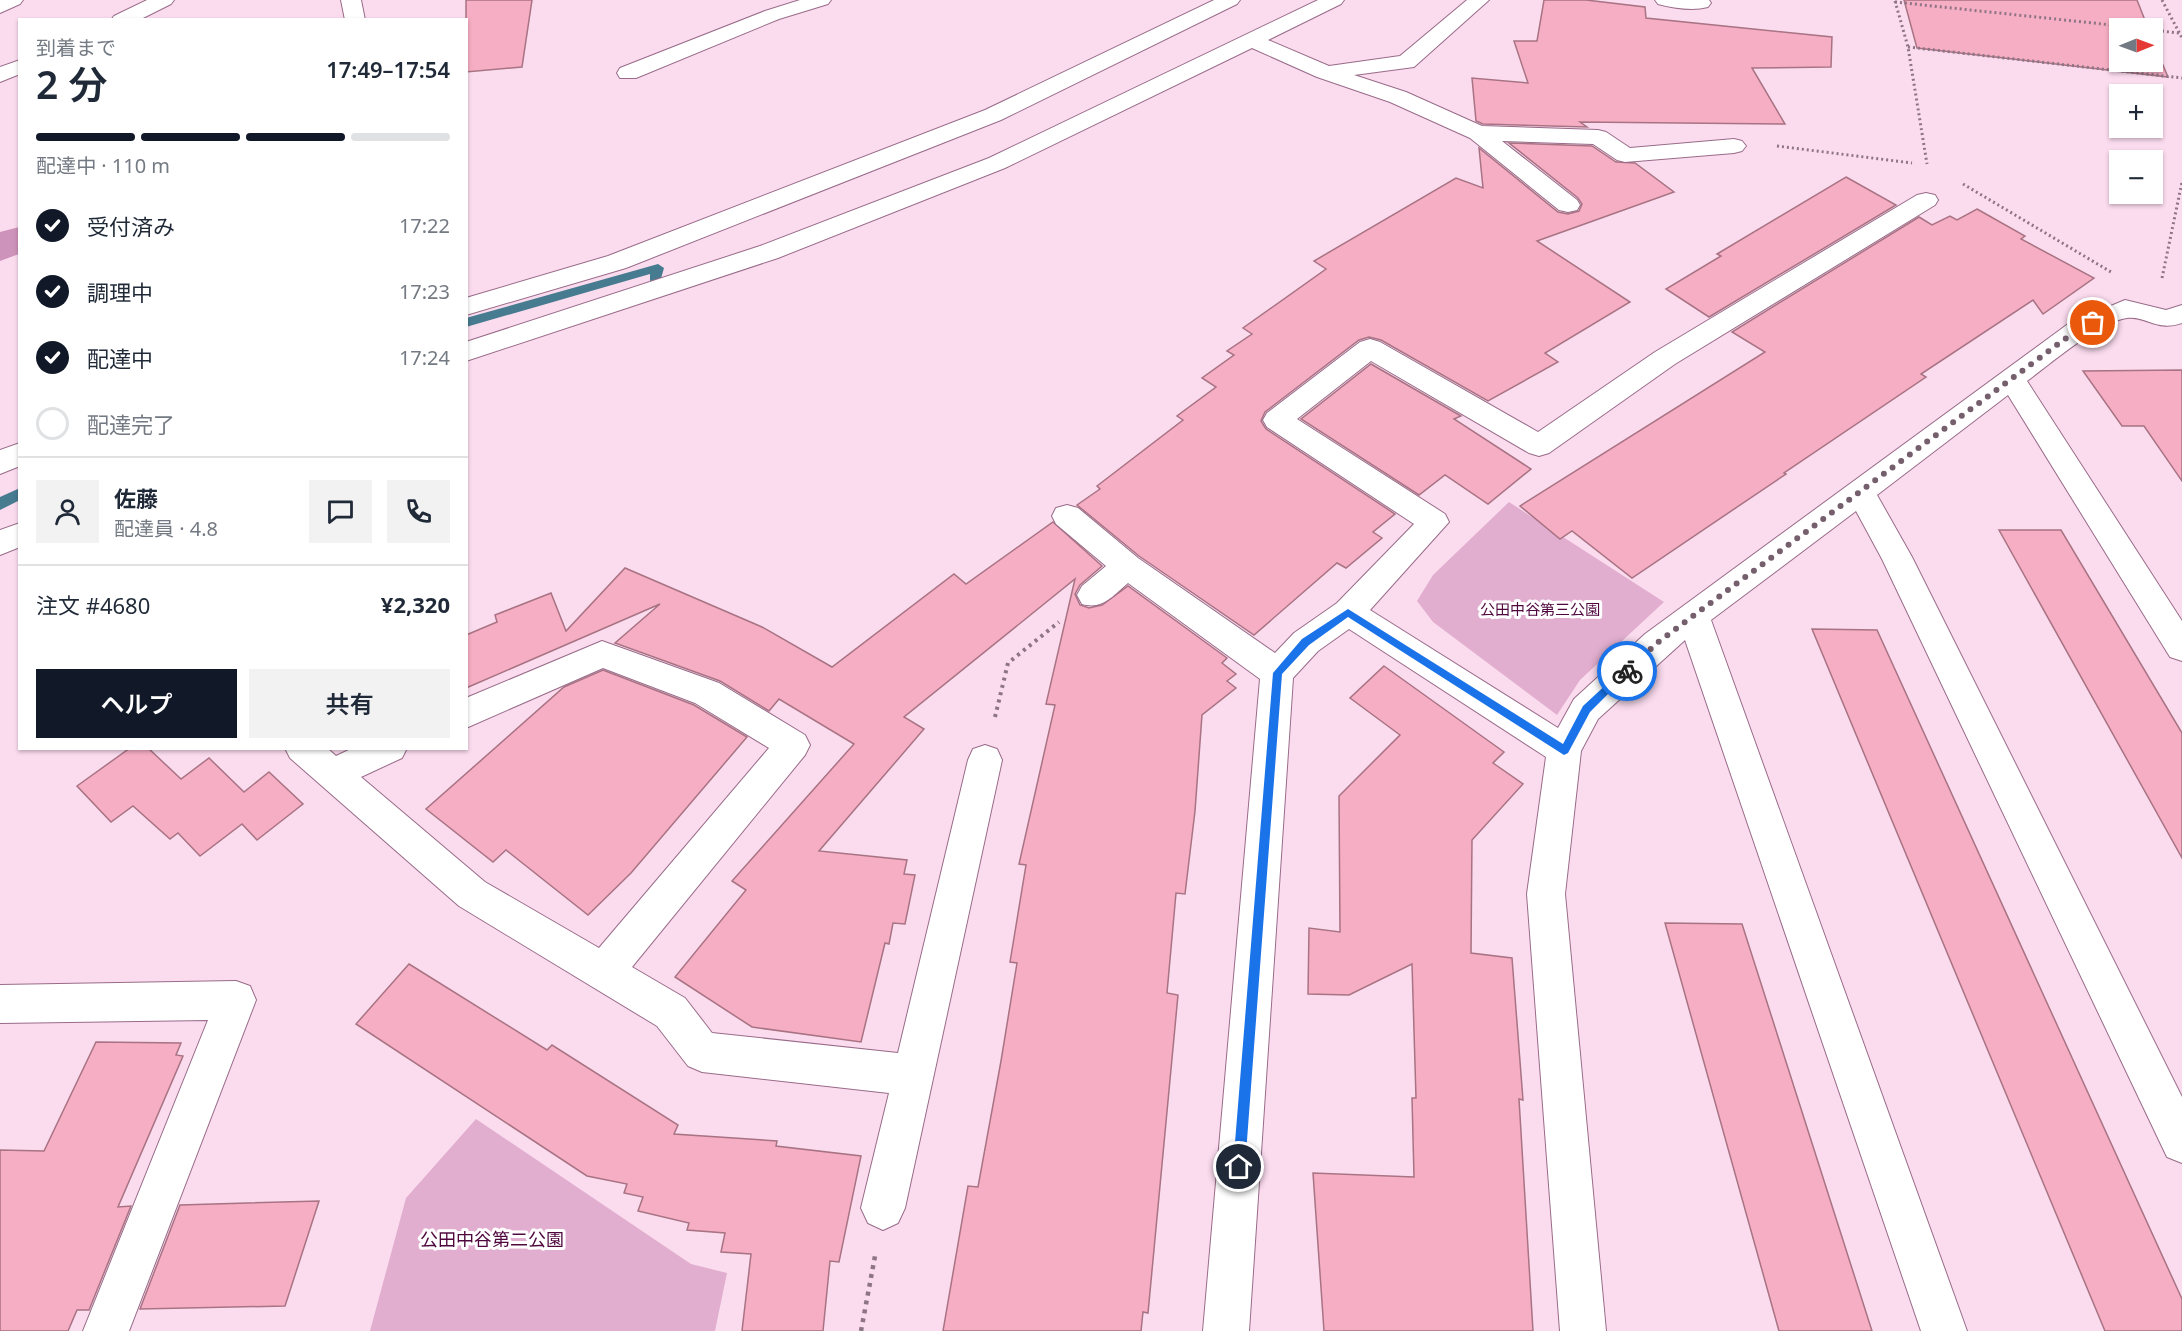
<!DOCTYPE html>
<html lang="ja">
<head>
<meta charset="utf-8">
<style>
  :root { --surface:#fff; --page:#f2f2f3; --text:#1f2937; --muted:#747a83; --line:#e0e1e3; --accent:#111827 }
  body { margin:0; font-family:"Noto Sans","Noto Sans JP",sans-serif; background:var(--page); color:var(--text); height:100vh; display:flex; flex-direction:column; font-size:22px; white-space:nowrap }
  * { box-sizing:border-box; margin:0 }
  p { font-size:20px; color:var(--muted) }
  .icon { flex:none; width:33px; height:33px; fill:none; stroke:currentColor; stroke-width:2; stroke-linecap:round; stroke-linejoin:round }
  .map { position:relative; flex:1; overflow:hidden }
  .panel { position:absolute; left:18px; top:18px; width:450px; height:732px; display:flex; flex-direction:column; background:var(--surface); border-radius:0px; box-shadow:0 2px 4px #0004 }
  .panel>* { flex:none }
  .needle { width:39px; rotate:89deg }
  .fabs { position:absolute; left:2109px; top:18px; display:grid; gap:12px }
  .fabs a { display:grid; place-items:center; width:54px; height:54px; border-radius:0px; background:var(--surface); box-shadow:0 2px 4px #0004; font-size:30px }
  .pin { position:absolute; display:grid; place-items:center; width:51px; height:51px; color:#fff; margin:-26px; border:3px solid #fff; border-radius:50%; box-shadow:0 2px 6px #0007 }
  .courier { position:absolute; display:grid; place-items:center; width:60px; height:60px; margin:-30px; border:4px solid #1a73e8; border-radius:50%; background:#fff; color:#222; box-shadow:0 2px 8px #0007 }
  .overview em { font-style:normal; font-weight:600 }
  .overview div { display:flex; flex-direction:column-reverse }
  .overview { display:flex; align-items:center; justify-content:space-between; height:102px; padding:0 18px }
  h1 { font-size:39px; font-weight:600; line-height:45px }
  .bar { display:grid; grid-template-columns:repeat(4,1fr); gap:9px 6px; align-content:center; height:72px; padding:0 18px }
  .bar i { height:8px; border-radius:4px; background:var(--line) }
  .bar .active { background:var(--accent) }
  .bar p { grid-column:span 4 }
  .line { display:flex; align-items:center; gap:15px; padding:0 18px; border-top:2px solid var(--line) }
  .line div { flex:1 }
  .round { display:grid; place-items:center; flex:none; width:63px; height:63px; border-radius:0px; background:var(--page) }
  ol { padding:0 18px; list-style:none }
  li { display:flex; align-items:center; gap:18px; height:66px }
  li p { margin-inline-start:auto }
  li .icon { padding:6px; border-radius:50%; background:var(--accent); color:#fff; stroke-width:4 }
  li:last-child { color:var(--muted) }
  li i { width:33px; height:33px; border:3px solid var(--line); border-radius:50% }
  .cta { display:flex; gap:12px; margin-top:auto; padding:12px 18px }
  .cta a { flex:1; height:69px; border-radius:0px; background:var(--accent); color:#fff; font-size:24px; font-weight:600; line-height:69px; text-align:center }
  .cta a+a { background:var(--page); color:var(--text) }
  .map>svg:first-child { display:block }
</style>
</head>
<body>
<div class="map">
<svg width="2182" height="1331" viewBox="0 0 2182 1331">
  <rect width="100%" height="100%" fill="#fbdcef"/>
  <g fill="#e2aecf">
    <path d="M1509,502L1664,602L1580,680L1557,715L1433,622L1417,601L1433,575Z"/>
    <path d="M476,1119L691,1264L727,1273L715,1331H370L406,1198Z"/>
  </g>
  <path fill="#ce93ba" d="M19,227V254L0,261V232Z"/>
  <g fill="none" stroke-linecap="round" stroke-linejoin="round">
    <g fill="#477b90" fill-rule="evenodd">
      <path d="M658,264L664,268L660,282H650V274L466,327V318Z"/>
      <path d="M20,488V500L0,510V497Z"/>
    </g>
  </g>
  <g fill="#f6aec4" stroke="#a87383" stroke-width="1.5">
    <path d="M466,0H532L522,67L466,72Z"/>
    <path d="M1544,0H1586L1645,7L1646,18L1832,37L1831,67L1752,68L1785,124L1580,122L1587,127L1483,124L1476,121L1472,78L1528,83L1514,41H1537Z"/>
    <path d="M1904,0H2137L2148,28H2120V62H2152V39L2168,77L1917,48Z"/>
    <path d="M1509,143L1592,146L1616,162L1635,163L1674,192L1537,241L1630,302L1545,353L1558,362L1488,401L1381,340L1369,337L1359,340L1265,412L1261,421L1266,429L1395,514L1373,532L1382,538L1346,568L1337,563L1254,635L1139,556L1077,505L1100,489L1097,486L1183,420L1177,416L1216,387L1202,378L1234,355L1227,351L1252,334L1243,328L1326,269L1314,261L1456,178L1483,188L1479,148L1558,212L1568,214L1579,211L1582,204L1578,198Z"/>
    <path d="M1846,177L1896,205L1709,317L1666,289L1721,256L1717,254Z"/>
    <path d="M1977,209L2025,236L2021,239L2094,278L2043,314L2033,300L1921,374L1926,377L1784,473L1786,474L1632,578L1572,531L1560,539L1520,506L1765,352L1732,332L1919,217L1932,225L1950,216L1957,220Z"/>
    <path d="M1371,364L1461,416L1454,419L1531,469L1488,504L1445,475L1419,495L1301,419Z"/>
    <path d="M2182,370V481L2144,426H2122L2083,371Z"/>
    <path d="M1053,522L1102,566L1080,585L1075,594L1080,605L1089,608L1102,605L1128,586L1227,658L1222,663L1236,674L1227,681L1236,688L1202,715L1195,811L1185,894L1176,893L1167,993L1178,995L1148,1313L1143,1312L1141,1331H943L968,1186L978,1187L1001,1061L1017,963L1010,962L1026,865L1019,864L1055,705L1046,704L1075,579L904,717L924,729L819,851L907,860L904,874L915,875L905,924L893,923L889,944L885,943L861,1042L752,1027L675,977L746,890L732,881L854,744L779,699L769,711L720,681L615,643L660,604L466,688V635L497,622L495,615L551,593L566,631L625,568L762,627L832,667L954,574L966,584Z"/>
    <path d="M1999,530H2061L2182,733V858Z"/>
    <path d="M1812,629L1877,630L2182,1299V1331H2105Z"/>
    <path d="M1384,666L1504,752L1493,763L1523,784L1472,840L1471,953L1512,958L1523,1100L1519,1099L1533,1331H1324L1313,1173L1414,1177L1412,1098H1416L1412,964L1349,995L1308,994L1309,928L1340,932L1339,796L1400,735L1350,698Z"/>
    <path d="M603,670L694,705L747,737L631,873L588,915L506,850L493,862L426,809L564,687Z"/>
    <path d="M130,748H148L181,779L209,758L244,792L269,772L303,804L257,840L242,824L200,856L178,833L170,839L133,806L111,822L77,786Z"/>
    <path d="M1665,923L1742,924L1872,1331H1779Z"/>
    <path d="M409,964L547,1050L552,1045L678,1125L674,1134L777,1141L776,1146L861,1156L839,1262L830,1261L823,1331H742L751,1254L721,1252L725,1233L687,1230L689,1223L638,1211L643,1197L624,1193L627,1184L587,1176L356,1024Z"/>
    <path d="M96,1042L181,1043L176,1055L183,1056L118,1207L131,1206L89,1310H77L68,1331H0V1150L44,1151Z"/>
    <path d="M319,1201L285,1306L140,1309L180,1205Z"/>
  </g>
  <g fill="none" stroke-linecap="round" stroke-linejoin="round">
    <g stroke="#996b89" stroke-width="2">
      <g id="minor">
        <path d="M0,0H23L20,4L0,13Z"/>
        <path d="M147,0H174L171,4L139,20H111L114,16Z"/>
        <path d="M341,0H361L365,20H345Z"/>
        <path d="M800,0H831L828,4L779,19L636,78H620L617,73L620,68L765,11Z"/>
        <path d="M1214,0H1240L1237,4L1001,120L626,268L466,315V298L608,256L985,110Z"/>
        <path d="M1318,0H1344L1341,4L1268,40L1329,66L1400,56L1467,0H1489L1414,67L1354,75L1406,92L1482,126L1598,130L1606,132L1630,148L1734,139L1742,141L1746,146L1742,151L1734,153L1625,162L1617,160L1593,144L1502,141L1577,200L1580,205L1577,210L1568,212L1559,210L1470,138L1390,102L1317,77L1252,48L1005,168L778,258L466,361V342L760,246L989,158Z"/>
        <path d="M1655,0H1709L1711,3L1708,7C1693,11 1673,8 1658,4Z"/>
        <path d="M20,60V74L0,82V67Z"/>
        <path d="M1926,193L1935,195L1938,200L1935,205L1675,364L1549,453L1539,456L1529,453L1371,361L1297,419L1445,514L1449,522L1370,610L1558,728L1574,699L1645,634L2068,324L2125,300L2166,310L2182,305V323C2157,332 2147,316 2127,318C2099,322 2050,364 2027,381L2182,621V661L2170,657L2008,395L1877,495L1912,557L2182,1097V1163L2167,1157L1882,559L1856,511L1711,620L1967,1331H1921L1685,640L1598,719L1581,751L1565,894L1606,1331H1560L1527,894L1546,757L1349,629L1318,651L1293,678L1249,1331H1203L1260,679L1128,583C1113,596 1102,610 1082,604L1077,595L1082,586L1106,566L1056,524L1052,516L1056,508L1067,505L1078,508L1138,558L1275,653L1294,633L1337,603L1414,524L1267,427L1263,420L1267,413L1360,342L1370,339L1380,342L1538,432L1655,352L1917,195Z"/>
        <path d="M20,443V466L0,474V450Z"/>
        <path d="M20,523V547L0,555V530Z"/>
        <path d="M602,641L719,683L805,735L810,745L805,755L632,967L685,998L712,1033L898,1053L968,760L973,749L985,745L997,749L1002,760L905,1208L898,1223L883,1230L868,1223L861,1208L889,1093L702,1072L688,1066L657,1026L459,906L290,758L285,748H327L336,756L353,748H407L402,758L361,777L485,882L599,948L769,748L695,703L603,668L466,728V698Z"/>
        <path d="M236,981L250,986L256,1000L129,1331H83L208,1020L0,1023V985Z"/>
      </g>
    </g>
    <g stroke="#8e7585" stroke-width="3" stroke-dasharray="2 3" stroke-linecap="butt">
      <path d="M2162,0L2182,38"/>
      <path d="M1895,1L1908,47L1927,164"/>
      <path d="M1895,2L2140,28"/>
      <path d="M2152,30L2179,33"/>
      <path d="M1908,47L2182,78"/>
      <path d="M1777,146L1912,163"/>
      <path d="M1963,184L2111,272"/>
      <path d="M2162,278L2182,182"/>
    </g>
    <path stroke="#8e7585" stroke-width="4" stroke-dasharray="3 4.5" stroke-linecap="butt" d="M995,717L1008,663L1059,622"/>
    <path stroke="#8e7585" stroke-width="4.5" stroke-dasharray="4 5" stroke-linecap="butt" d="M861,1331L875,1256"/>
    <use href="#minor" fill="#fff" fill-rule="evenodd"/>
  </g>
  <path fill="#1a73e8" d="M1348,609L1563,744L1583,706L1623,669L1627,667L1631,671L1590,712L1568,753L1564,755L1348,617L1309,645L1282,674L1245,1167L1239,1173L1233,1167L1273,673L1302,639Z"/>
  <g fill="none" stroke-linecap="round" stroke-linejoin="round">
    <path stroke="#755f6d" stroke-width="6" stroke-dasharray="0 10.8" d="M1627,671L1657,643L1693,616L2077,330L2093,323"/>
  </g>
  <g text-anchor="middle" stroke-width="6" stroke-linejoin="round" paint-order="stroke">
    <g font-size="15" fill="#4f073e" stroke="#fff">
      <text x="1540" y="615">公田中谷第三公園</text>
    </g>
    <g font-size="18" fill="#4f073e" stroke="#fff">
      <text x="492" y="1246">公田中谷第二公園</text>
    </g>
  </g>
</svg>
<div class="fabs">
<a><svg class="needle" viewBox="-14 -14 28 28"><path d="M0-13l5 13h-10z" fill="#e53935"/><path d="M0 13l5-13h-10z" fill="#747a83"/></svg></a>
<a>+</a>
<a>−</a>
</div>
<div class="pin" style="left:2093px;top:323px;background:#ea580c"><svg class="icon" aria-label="bag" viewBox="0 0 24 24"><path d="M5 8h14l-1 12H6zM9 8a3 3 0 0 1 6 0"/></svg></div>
<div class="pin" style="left:1239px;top:1167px;background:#1f2937"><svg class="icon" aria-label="home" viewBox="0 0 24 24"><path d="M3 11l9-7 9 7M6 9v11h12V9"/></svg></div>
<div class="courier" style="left:1627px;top:671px"><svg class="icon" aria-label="bike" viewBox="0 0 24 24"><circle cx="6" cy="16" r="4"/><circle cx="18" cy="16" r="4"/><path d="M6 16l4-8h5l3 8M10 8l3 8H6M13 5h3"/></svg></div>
<section class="panel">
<div class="overview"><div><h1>2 分</h1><p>到着まで</p></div><em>17:49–17:54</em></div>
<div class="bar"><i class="active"></i><i class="active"></i><i class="active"></i><i></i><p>配達中 · 110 m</p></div>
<ol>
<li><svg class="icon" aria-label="check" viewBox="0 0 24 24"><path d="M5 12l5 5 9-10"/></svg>受付済み<p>17:22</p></li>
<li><svg class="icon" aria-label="check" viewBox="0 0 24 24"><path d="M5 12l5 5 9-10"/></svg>調理中<p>17:23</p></li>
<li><svg class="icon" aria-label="check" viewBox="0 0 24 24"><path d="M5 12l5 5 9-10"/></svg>配達中<p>17:24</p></li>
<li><i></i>配達完了</li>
</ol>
<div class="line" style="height:108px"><a class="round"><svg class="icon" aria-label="person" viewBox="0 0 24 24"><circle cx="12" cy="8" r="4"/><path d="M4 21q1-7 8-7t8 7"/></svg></a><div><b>佐藤</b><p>配達員 · 4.8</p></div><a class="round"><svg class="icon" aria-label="chat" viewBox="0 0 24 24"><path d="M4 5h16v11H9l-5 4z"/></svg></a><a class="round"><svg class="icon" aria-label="phone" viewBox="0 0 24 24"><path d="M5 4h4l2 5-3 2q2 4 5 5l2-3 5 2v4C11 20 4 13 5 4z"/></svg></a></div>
<div class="line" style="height:78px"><div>注文 #4680</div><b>¥2,320</b></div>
<div class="cta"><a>ヘルプ</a><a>共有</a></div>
</section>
</div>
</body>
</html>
